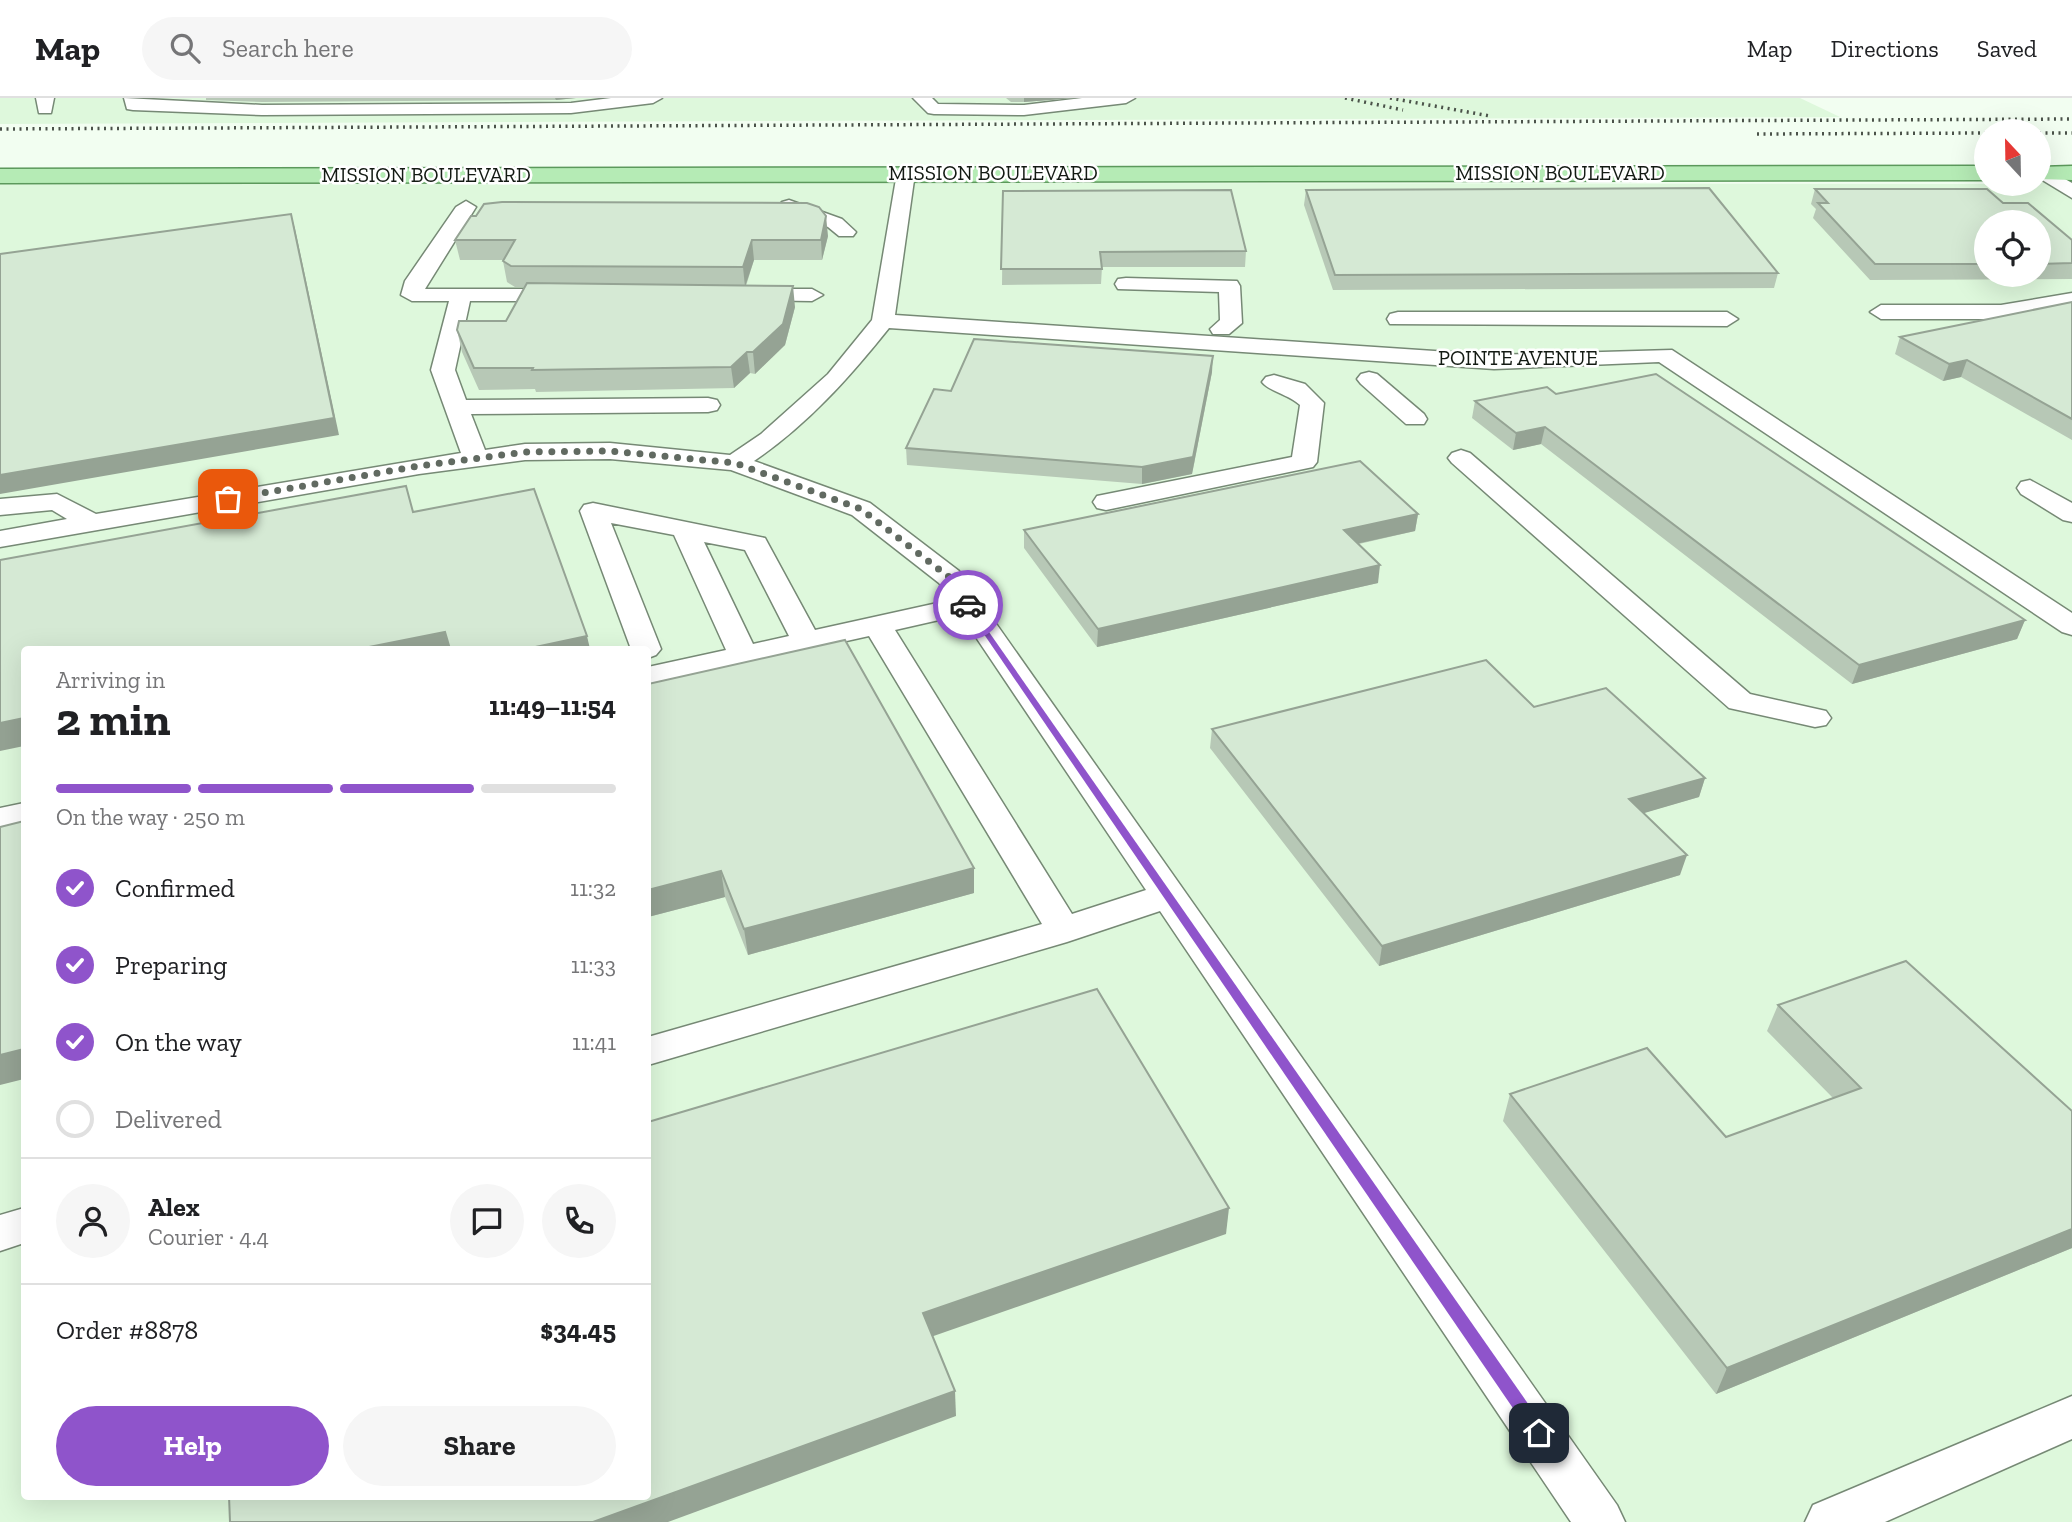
<!DOCTYPE html>
<html lang="en">
<head>
<meta charset="utf-8">
<style>
  :root { --surface:#fff; --page:#f6f6f6; --text:#202124; --muted:#757577; --line:#e0e0e0; --accent:#8f54cb }
  body { margin:0; font-family:"Zilla Slab",serif; background:var(--page); color:var(--text); height:100vh; display:flex; flex-direction:column; font-size:26px; white-space:nowrap }
  * { box-sizing:border-box; margin:0 }
  p { font-size:23px; color:var(--muted) }
  .icon { flex:none; width:38px; height:38px; fill:none; stroke:currentColor; stroke-width:2; stroke-linecap:round; stroke-linejoin:round }
  .map { position:relative; flex:1; overflow:hidden }
  .side { position:absolute; left:21px; top:548px; width:630px; height:854px; display:flex; flex-direction:column; background:var(--surface); border-radius:7px; box-shadow:0 7px 28px #0002 }
  .side>* { flex:none }
  .needle { width:46px; rotate:338deg }
  .controls { position:absolute; left:1974px; top:21px; display:grid; gap:14px }
  .controls a { display:grid; place-items:center; width:77px; height:77px; border-radius:50%; background:var(--surface); box-shadow:0 7px 28px #0002; font-size:35px }
  .pin { position:absolute; display:grid; place-items:center; width:60px; height:60px; color:#fff; margin:-30px; border-radius:14px; box-shadow:0 4px 10px #0006 }
  .courier { position:absolute; display:grid; place-items:center; width:70px; height:70px; margin:-35px; border:5px solid #8f54cb; border-radius:50%; background:#fff; color:#222; box-shadow:0 2px 9px #0007 }
  .head em { font-style:normal; font-weight:800 }
  .head div { display:flex; flex-direction:column-reverse }
  .head { display:flex; align-items:center; justify-content:space-between; height:119px; padding:0 35px }
  h1 { font-size:46px; font-weight:800; line-height:52px }
  .bar { display:grid; grid-template-columns:repeat(4,1fr); gap:10px 7px; align-content:center; height:84px; padding:0 35px }
  .bar i { height:9px; border-radius:5px; background:var(--line) }
  .bar .current { background:var(--accent) }
  .bar p { grid-column:span 4 }
  .line { display:flex; align-items:center; gap:18px; padding:0 35px; border-top:2px solid var(--line) }
  .line div { flex:1 }
  .round { display:grid; place-items:center; flex:none; width:74px; height:74px; border-radius:37px; background:var(--page) }
  ol { padding:0 35px; list-style:none }
  li { display:flex; align-items:center; gap:21px; height:77px }
  li p { margin-inline-start:auto }
  li .icon { padding:7px; border-radius:50%; background:var(--accent); color:#fff; stroke-width:4 }
  li:last-child { color:var(--muted) }
  li i { width:38px; height:38px; border:4px solid var(--line); border-radius:50% }
  .action { display:flex; gap:14px; margin-top:auto; padding:14px 35px }
  .action a { flex:1; height:80px; border-radius:42px; background:var(--accent); color:#fff; font-size:28px; font-weight:800; line-height:80px; text-align:center }
  .action a+a { background:var(--page); color:var(--text) }
  header { display:flex; align-items:center; gap:42px; box-sizing:border-box; height:98px; padding:0 35px; background:var(--surface); border-bottom:2px solid var(--line) }
  header strong { font-size:33px }
  nav { display:flex; gap:38px; margin-inline-start:auto; font-size:24px }
  .search { width:490px; height:63px; background:var(--page); display:flex; align-items:center; gap:18px; box-sizing:border-box; padding:0 24px; border-radius:38px; color:var(--muted); font-size:26px }
  .map>svg:first-child { display:block }
</style>
</head>
<body>
<header>
<strong>Map</strong>
<div class="search"><svg class="icon" aria-label="search" viewBox="0 0 24 24"><circle cx="10" cy="10" r="6"/><path d="M15 15l6 6"/></svg>Search here</div>
<nav><a>Map</a><a>Directions</a><a>Saved</a></nav>
</header>
<div class="map">
<svg width="2072" height="1424" viewBox="0 0 2072 1424">
  <rect width="100%" height="100%" fill="#f2fef1"/>
  <g fill="#def8dc" fill-rule="evenodd">
    <path d="M0,0H1800L1840,19L0,26Z"/>
    <path d="M2072,80V1424H0V84L2039,86V82ZM1986,124H2039V177H1986ZM24,551H648V1398H24Z"/>
  </g>
  <g fill="none" stroke-linecap="round" stroke-linejoin="round">
    <g stroke="#768975" stroke-width="3">
      <g id="minor">
        <path d="M36,0H54L51,15H39Z"/>
        <path d="M124,0L262,7L571,5L611,0H662L653,5L571,15L262,17L133,12L127,11Z"/>
        <path d="M913,0H932L938,6L1024,7L1082,0H1135L1126,5L1024,17L934,16L928,15Z"/>
        <path d="M906,69L915,75L895,217L1494,257L1672,252L2072,515V537L2062,534L1659,264L1494,271L889,230C849,280 807,327 754,363L870,405L959,473L1617,1407L1625,1424H1571L1160,813L1067,844L648,967V939L1042,826L869,538L648,587V569L726,552L674,437L611,425L661,551L656,557L648,560V551H631L580,413L584,407L593,405L765,440L815,532L951,502L939,485L852,417L731,372L610,361L525,362L419,376L0,449V433L67,421L52,412L0,417V401L57,396L96,416L461,355L431,272L449,203H412L401,197L405,183L456,109L466,103L476,109L425,191H565L576,197L565,203H470L455,272L466,302L708,300L717,302L720,307L717,312L708,314L471,316L485,352L525,346L610,345L730,357L761,336L828,276L872,222L897,75ZM704,444L745,452L789,538L753,546ZM961,517L1146,792L1072,816L895,532Z"/>
        <path d="M2044,69L2072,85V100L2039,80V71Z"/>
        <path d="M789,102L842,121L856,134L853,138H839L828,129L782,112L779,108L782,104Z"/>
        <path d="M1126,180L1237,183L1240,188L1242,225L1229,236H1213L1210,231L1220,222L1219,194L1118,191L1115,186L1118,181Z"/>
        <path d="M748,191H812L823,197L812,203L740,202L737,197Z"/>
        <path d="M2072,195V207L2001,221H1881L1870,214L1881,207H2001Z"/>
        <path d="M1398,214H1727L1738,221L1727,228L1390,226L1387,221L1390,216Z"/>
        <path d="M1369,274L1377,276L1424,316L1427,321L1424,326H1406L1361,286L1357,281L1361,276Z"/>
        <path d="M1274,277L1305,286L1324,305L1317,364L1313,369L1106,412L1097,410L1093,404L1097,398L1292,359L1300,307C1288,296 1270,294 1262,284L1266,279Z"/>
        <path d="M1461,352L1470,355L1750,596L1826,613L1831,620L1826,627L1815,629L1729,610L1452,365L1448,360L1452,355Z"/>
        <path d="M2030,382L2072,405V424L2063,422L2021,396L2017,390L2021,384Z"/>
        <path d="M24,705V727L0,732V710Z"/>
        <path d="M24,1110V1145L0,1153V1117Z"/>
        <path d="M2072,1298V1341L1885,1424H1805L1813,1407Z"/>
      </g>
    </g>
    <g stroke="#5c995c" stroke-width="3">
      <g id="major">
        <path d="M1986,68V82L0,85V71Z"/>
        <path d="M2072,68V82L2039,81V69Z"/>
      </g>
    </g>
    <use href="#minor" fill="#fff" fill-rule="evenodd"/>
    <use href="#major" fill="#b5ebb5" fill-rule="evenodd"/>
    <g stroke="#4a5249" stroke-width="3.5" stroke-dasharray="2 4.5" stroke-linecap="butt">
      <path d="M1345,0L1403,12"/>
      <path d="M1390,0L1490,18"/>
      <path d="M0,31L2072,21"/>
      <path d="M2039,35H2072"/>
      <path d="M1757,36L1986,35"/>
    </g>
  </g>
  <g fill="#b7c8b6" fill-rule="evenodd">
    <path d="M206,0H576L556,2L262,4L206,2Z"/>
    <path d="M1006,0H1076L1024,4H1011Z"/>
    <path d="M1815,91L2003,105L2072,142V181L1870,182L1813,120L1816,111L1811,106ZM1986,124H2039V177H1986Z"/>
    <path d="M1306,92L1778,175L1774,190L1333,192L1304,107Z"/>
    <path d="M1003,93L1246,153L1245,169H1102L1101,186L1002,187Z"/>
    <path d="M828,138L822,162H754L746,188L795,209L785,247L755,276L750,275L734,290L536,294L535,291L479,292L462,254L457,232L506,223L525,189H515L507,184L503,163L504,162H460L455,142Z"/>
    <path d="M2072,204V342L1961,279L1943,283L1895,256L1900,239Z"/>
    <path d="M1212,274L1192,376L1142,386L907,367L906,350L951,293Z"/>
    <path d="M1556,296L2025,522L2017,541L1852,586L1541,346L1513,352L1472,320L1475,303Z"/>
    <path d="M1418,416L1415,433L1359,446L1378,485L1097,549L1024,450V432Z"/>
    <path d="M648,586L974,770V795L748,857L725,799L648,819Z"/>
    <path d="M1534,609L1705,680L1699,699L1643,715L1680,777L1379,868L1210,650L1212,631Z"/>
    <path d="M1778,907L2072,1013V1150L1716,1296L1503,1023L1510,996L1726,1039L1833,1000L1767,933Z"/>
  </g>
  <g fill="#95a394">
    <path d="M555,0H576L556,2Z"/>
    <path d="M1024,0H1076L1024,4Z"/>
    <path d="M291,116L295,131L339,337L0,396V377Z"/>
    <path d="M826,118L828,138L822,162L821,142Z"/>
    <path d="M752,142L754,162L745,189L743,169Z"/>
    <path d="M793,188L795,209L785,247L755,276L753,254Z"/>
    <path d="M747,254L750,275L734,290L731,269Z"/>
    <path d="M1213,258L1212,274L1192,376L1142,386V369Z"/>
    <path d="M1967,262L1961,279L1943,283L1949,266Z"/>
    <path d="M1545,329L1541,346L1513,352L1516,335Z"/>
    <path d="M1418,416L1415,433L1342,449L1344,432Z"/>
    <path d="M1380,467L1378,485L1097,549L1098,531Z"/>
    <path d="M2025,522L2017,541L1852,586L1859,567Z"/>
    <path d="M445,534L450,551H359Z"/>
    <path d="M587,538L590,551H526Z"/>
    <path d="M24,620V648L0,653V625Z"/>
    <path d="M1705,680L1699,699L1624,721L1629,701Z"/>
    <path d="M1687,757L1680,777L1379,868L1382,848Z"/>
    <path d="M974,770V795L748,857L744,831Z"/>
    <path d="M721,773L725,799L648,819V792Z"/>
    <path d="M24,951V981L0,987V957Z"/>
    <path d="M1229,1110L1226,1136L925,1241L923,1215Z"/>
    <path d="M2072,1131V1150L1716,1296L1727,1270Z"/>
    <path d="M955,1293L956,1318L668,1424H593Z"/>
  </g>
  <g fill="#d5e9d4" stroke="#95a394" stroke-width="2">
    <path d="M1709,90L1778,175L1335,177L1306,92Z"/>
    <path d="M1815,91H1987L2003,105H2028L2072,142V165L2039,166V124H1986V166H1875L1818,105H1828Z"/>
    <path d="M1231,92L1246,153L1100,154L1102,171H1001L1003,93Z"/>
    <path d="M502,104L807,105L819,109L826,118L821,142H752L743,169L511,168L503,163L515,142H455L471,118H476L484,106Z"/>
    <path d="M291,116L334,320L0,377V156Z"/>
    <path d="M527,185L793,188L783,226L753,254H747L731,269L532,272L533,270H474L457,232L459,223H506Z"/>
    <path d="M2072,204V321L1967,262L1949,266L1900,239Z"/>
    <path d="M974,241L1213,258L1193,359L1142,369L906,350L934,291L951,293Z"/>
    <path d="M1656,276L2025,522L1859,567L1545,329L1516,335L1475,303L1547,289L1556,296Z"/>
    <path d="M1360,363L1418,416L1344,432L1380,467L1098,531L1024,432Z"/>
    <path d="M406,388L413,414L534,391L587,538L526,551H450L445,534L359,551H24V620L0,625V462Z"/>
    <path d="M845,542L974,770L744,831L721,773L648,792V586Z"/>
    <path d="M1486,562L1534,609L1606,590L1705,680L1629,701L1687,757L1382,848L1212,631Z"/>
    <path d="M24,723V951L0,957V729Z"/>
    <path d="M1906,863L2072,1013V1131L1727,1270L1510,996L1647,950L1726,1039L1861,990L1778,907Z"/>
    <path d="M1097,891L1229,1110L923,1215L955,1293L593,1424H230L229,1398H648V1024Z"/>
  </g>
  <path fill="#8f54cb" d="M968,504L1545,1330V1341H1534L964,507Z"/>
  <g fill="none" stroke-linecap="round" stroke-linejoin="round">
    <path stroke="#616a61" stroke-width="7" stroke-dasharray="0 12.6" d="M228,401L419,368L525,354L610,353L735,365L861,411L949,479L968,507"/>
  </g>
  <g text-anchor="middle" stroke-width="5" stroke-linejoin="round" paint-order="stroke">
    <g font-size="21" fill="#131a13" stroke="#fff">
      <text x="993" y="82">MISSION BOULEVARD</text>
      <text x="1560" y="82">MISSION BOULEVARD</text>
      <text x="426" y="84">MISSION BOULEVARD</text>
      <text x="1518" y="267">POINTE AVENUE</text>
    </g>
  </g>
</svg>
<div class="controls">
<a><svg class="needle" viewBox="-14 -14 28 28"><path d="M0-13l5 13h-10z" fill="#e53935"/><path d="M0 13l5-13h-10z" fill="#757577"/></svg></a>
<a><svg class="icon" aria-label="locate" viewBox="0 0 24 24"><circle cx="12" cy="12" r="6"/><path d="M12 2v4M12 18v4M2 12h4M18 12h4"/></svg></a>
</div>
<div class="pin" style="left:228px;top:401px;background:#ea580c"><svg class="icon" aria-label="bag" viewBox="0 0 24 24"><path d="M5 8h14l-1 12H6zM9 8a3 3 0 0 1 6 0"/></svg></div>
<div class="pin" style="left:1539px;top:1335px;background:#1f2937"><svg class="icon" aria-label="home" viewBox="0 0 24 24"><path d="M3 11l9-7 9 7M6 9v11h12V9"/></svg></div>
<div class="courier" style="left:968px;top:507px"><svg class="icon" aria-label="car" viewBox="0 0 24 24"><path d="M5 17H2v-5l4-1 3-4h7l3 4 3 1v5h-3M9 17h6M6 11h13"/><circle cx="7" cy="17" r="2"/><circle cx="17" cy="17" r="2"/></svg></div>
<section class="side">
<div class="head"><div><h1>2 min</h1><p>Arriving in</p></div><em>11:49–11:54</em></div>
<div class="bar"><i class="current"></i><i class="current"></i><i class="current"></i><i></i><p>On the way · 250 m</p></div>
<ol>
<li><svg class="icon" aria-label="check" viewBox="0 0 24 24"><path d="M5 12l5 5 9-10"/></svg>Confirmed<p>11:32</p></li>
<li><svg class="icon" aria-label="check" viewBox="0 0 24 24"><path d="M5 12l5 5 9-10"/></svg>Preparing<p>11:33</p></li>
<li><svg class="icon" aria-label="check" viewBox="0 0 24 24"><path d="M5 12l5 5 9-10"/></svg>On the way<p>11:41</p></li>
<li><i></i>Delivered</li>
</ol>
<div class="line" style="height:126px"><a class="round"><svg class="icon" aria-label="person" viewBox="0 0 24 24"><circle cx="12" cy="8" r="4"/><path d="M4 21q1-7 8-7t8 7"/></svg></a><div><b>Alex</b><p>Courier · 4.4</p></div><a class="round"><svg class="icon" aria-label="chat" viewBox="0 0 24 24"><path d="M4 5h16v11H9l-5 4z"/></svg></a><a class="round"><svg class="icon" aria-label="phone" viewBox="0 0 24 24"><path d="M5 4h4l2 5-3 2q2 4 5 5l2-3 5 2v4C11 20 4 13 5 4z"/></svg></a></div>
<div class="line" style="height:91px"><div>Order #8878</div><b>$34.45</b></div>
<div class="action"><a>Help</a><a>Share</a></div>
</section>
</div>
</body>
</html>
